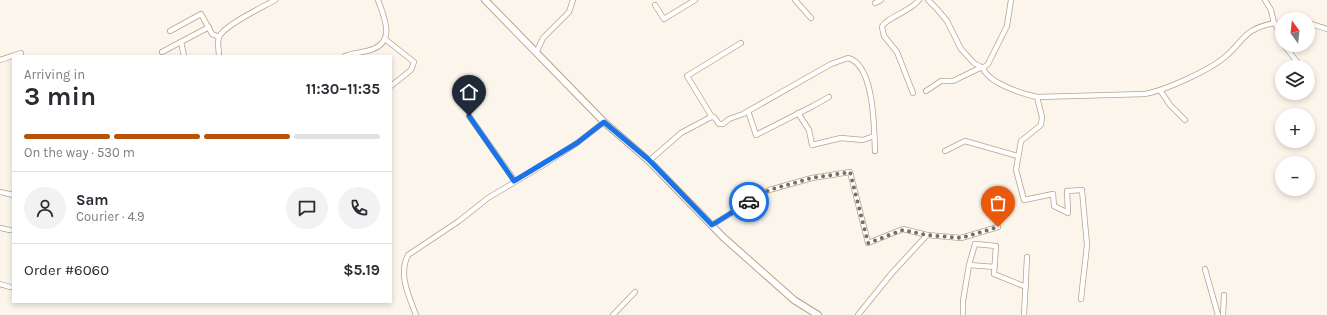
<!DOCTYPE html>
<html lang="en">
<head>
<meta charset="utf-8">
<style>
  :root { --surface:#fff; --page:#f2f2f3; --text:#2b2b33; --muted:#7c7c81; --line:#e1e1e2; --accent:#b45309 }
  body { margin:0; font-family:Karla,sans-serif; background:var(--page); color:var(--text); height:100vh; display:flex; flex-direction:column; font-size:15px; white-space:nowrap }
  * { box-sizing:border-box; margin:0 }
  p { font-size:13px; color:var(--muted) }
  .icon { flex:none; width:22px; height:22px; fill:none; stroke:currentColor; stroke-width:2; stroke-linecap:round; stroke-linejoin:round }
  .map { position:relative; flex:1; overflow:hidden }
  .panel { position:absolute; left:12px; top:55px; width:380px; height:248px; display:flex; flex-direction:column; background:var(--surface); border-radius:0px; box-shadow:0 2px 6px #0003 }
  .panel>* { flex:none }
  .needle { width:26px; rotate:345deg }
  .buttons { position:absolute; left:1275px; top:12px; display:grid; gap:8px }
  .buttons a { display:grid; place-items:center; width:40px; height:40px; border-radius:50%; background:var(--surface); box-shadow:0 2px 6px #0003; font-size:20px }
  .pin { position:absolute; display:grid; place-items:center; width:34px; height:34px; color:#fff; margin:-41px -17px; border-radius:50% 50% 50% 0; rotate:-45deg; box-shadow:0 0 4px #0007 }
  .pin .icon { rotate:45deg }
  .courier { position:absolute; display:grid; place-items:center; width:40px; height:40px; margin:-20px; border:3px solid #1a73e8; border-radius:50%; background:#fff; color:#222; box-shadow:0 1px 5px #0007 }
  .summary em { font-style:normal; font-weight:700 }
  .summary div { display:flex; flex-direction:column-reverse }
  .summary { display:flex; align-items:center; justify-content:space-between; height:68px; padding:0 12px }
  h1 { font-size:26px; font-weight:700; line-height:30px }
  .bar { display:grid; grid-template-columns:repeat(4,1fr); gap:6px 4px; align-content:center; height:48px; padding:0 12px }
  .bar i { height:5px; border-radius:3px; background:var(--line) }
  .bar .selected { background:var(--accent) }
  .bar p { grid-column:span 4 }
  .line { display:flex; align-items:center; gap:10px; padding:0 12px; border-top:1px solid var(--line) }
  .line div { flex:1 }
  .round { display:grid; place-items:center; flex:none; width:42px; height:42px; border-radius:21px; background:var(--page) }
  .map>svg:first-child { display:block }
</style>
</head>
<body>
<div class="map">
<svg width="1327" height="315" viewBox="0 0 1327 315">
  <rect width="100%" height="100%" fill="#fcf5eb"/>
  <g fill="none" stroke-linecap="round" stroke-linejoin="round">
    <g stroke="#b5a48c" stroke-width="6">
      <g id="street">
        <path d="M795,0L811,18"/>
        <path d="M928,0L937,9L947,21L961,49L974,63L983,68L988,64L1007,26L1011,0"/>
        <path d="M1265,0L1271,10L1274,23H1275L1282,39"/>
        <path d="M875,3L881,0"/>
        <path d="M655,5L664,19L695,0"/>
        <path d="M1308,23L1327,29"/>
        <path d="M170,31L201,14L212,34L219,37"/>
        <path d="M385,39L414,62L411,70L391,86"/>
        <path d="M181,42L184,56"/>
        <path d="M1284,45L1301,67"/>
        <path d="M537,51L543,38L569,12L573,0"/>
        <path d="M162,52L209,27"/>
        <path d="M219,56C219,51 217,42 219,37C224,25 263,7 275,0"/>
        <path d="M345,56C352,53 359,53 367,51C396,44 386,21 378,0"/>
        <path d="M0,60L21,53"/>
        <path d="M983,68C988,83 1023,94 1037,97L1145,94C1166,90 1208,71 1225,57C1246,39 1242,30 1274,23"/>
        <path d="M1308,74L1312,78"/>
        <path d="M1160,90L1170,105L1185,120"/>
        <path d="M926,91L941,81H953L982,67"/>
        <path d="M913,93L897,52L884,36L882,27C885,18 910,12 919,0"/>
        <path d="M1037,97L1042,117L1041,125L1021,141L1016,170L1024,200L1053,194L1054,206L1068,213L1067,191L1082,190L1087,245L1081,299"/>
        <path d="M748,111L756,135L813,106L829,97"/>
        <path d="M798,113L809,130L812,145L841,138L863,140L874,136"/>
        <path d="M469,116L515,181"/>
        <path d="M712,117L687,76L741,43"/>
        <path d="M945,151L965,141L1018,156"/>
        <path d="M649,161L681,133L711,117H714L719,124H723L729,119L743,114L831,64L848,58C875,65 874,130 875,151"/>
        <path d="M0,192L13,195"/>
        <path d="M712,225L769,190L812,178L850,172L868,243L903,229L927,235"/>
        <path d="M0,228L10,230"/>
        <path d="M995,267L969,265L975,244L996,246L994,274L1026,287"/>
        <path d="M1205,269L1218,315"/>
        <path d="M0,284L10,287"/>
        <path d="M416,315C409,296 398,275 408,255L459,221L488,198L545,164L577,143L604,122"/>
        <path d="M613,315L635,292"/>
        <path d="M858,315L892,273L927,235L961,238L998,227"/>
        <path d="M963,315V301L969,265"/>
        <path d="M1024,315L1027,257"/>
        <path d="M1223,315L1224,295"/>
      </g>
    </g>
    <g stroke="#b5a48c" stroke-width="8">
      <path id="secondary" d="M485,0L604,122L649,161L723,237L794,300L818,315"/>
    </g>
    <use href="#street" stroke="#fff" stroke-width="4.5"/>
    <use href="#secondary" stroke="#fff" stroke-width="6"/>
  </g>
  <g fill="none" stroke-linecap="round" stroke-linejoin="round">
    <path stroke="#756e64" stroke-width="4" stroke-dasharray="0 7.2" d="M749,202L769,190L812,178L850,172L868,243L903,230L927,235L961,238L998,227"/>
    <path stroke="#1a73e8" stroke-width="5" d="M469,116L514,181L577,143L604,122L649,160L712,225L749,202"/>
  </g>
</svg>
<div class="buttons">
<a><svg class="needle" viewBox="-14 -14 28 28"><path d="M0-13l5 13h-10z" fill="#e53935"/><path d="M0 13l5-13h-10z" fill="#7c7c81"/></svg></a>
<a><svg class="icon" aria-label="layers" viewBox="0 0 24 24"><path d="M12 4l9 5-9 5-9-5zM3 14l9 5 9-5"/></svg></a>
<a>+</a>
<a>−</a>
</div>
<div class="pin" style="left:998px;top:227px;background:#ea580c"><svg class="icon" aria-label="bag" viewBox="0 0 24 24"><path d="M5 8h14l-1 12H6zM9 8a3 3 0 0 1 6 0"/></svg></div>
<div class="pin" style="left:469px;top:116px;background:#1f2937"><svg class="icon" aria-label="home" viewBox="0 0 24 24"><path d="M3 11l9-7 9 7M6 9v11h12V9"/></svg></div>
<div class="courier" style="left:749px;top:202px"><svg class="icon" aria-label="car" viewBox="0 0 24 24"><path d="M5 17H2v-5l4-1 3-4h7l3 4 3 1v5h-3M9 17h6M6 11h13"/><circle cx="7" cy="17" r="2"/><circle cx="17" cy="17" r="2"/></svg></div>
<section class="panel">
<div class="summary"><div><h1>3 min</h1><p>Arriving in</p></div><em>11:30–11:35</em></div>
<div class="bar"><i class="selected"></i><i class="selected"></i><i class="selected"></i><i></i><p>On the way · 530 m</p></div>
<div class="line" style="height:72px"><a class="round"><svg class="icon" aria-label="person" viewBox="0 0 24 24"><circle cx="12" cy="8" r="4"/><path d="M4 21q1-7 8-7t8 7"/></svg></a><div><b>Sam</b><p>Courier · 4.9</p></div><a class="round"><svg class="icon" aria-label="chat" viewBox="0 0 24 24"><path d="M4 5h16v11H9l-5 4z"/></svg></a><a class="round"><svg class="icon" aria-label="phone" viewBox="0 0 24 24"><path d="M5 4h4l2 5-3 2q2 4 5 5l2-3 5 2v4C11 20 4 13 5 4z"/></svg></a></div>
<div class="line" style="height:52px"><div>Order #6060</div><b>$5.19</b></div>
</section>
</div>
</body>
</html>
